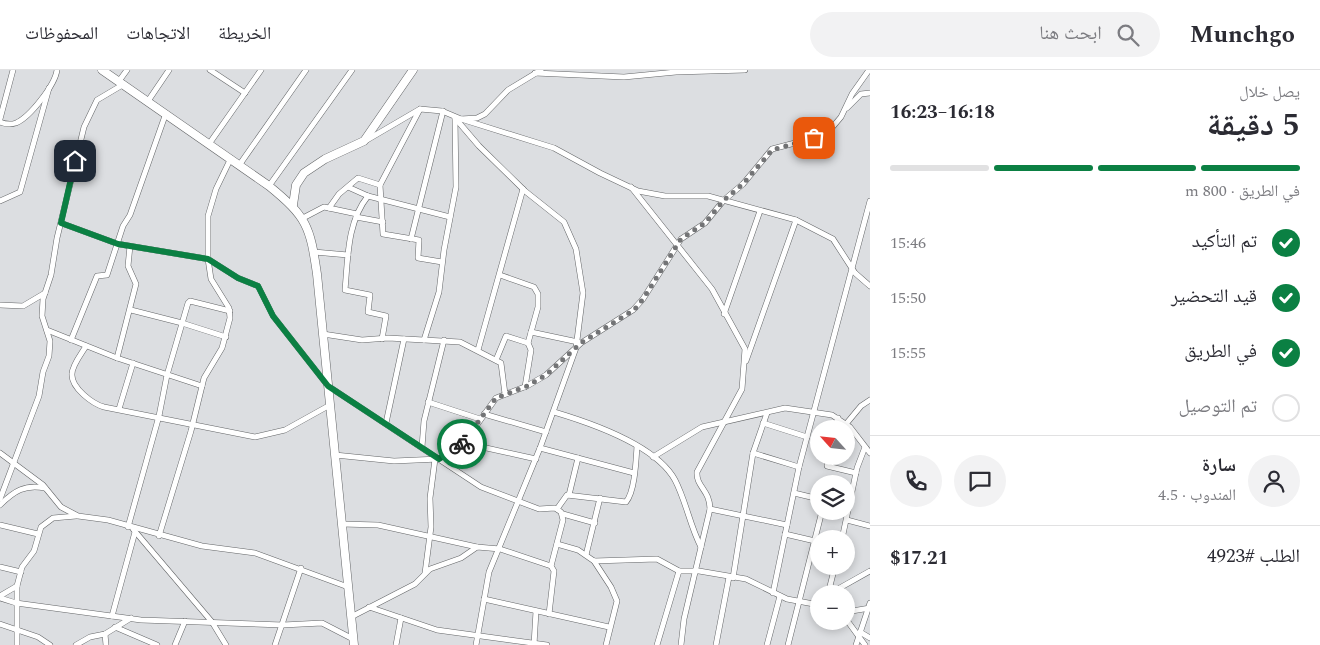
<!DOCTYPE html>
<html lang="ar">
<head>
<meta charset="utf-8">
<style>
  :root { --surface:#fff; --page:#f2f2f3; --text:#2b2b33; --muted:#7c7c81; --line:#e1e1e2; --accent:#0b8043 }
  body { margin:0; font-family:Spectral,"Noto Naskh Arabic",serif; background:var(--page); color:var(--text); direction:rtl; height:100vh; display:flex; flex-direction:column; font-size:19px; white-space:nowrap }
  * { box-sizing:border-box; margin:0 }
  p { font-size:16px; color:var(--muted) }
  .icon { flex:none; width:28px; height:28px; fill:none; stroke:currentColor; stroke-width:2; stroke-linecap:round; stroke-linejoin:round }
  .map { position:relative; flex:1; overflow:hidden; direction:ltr }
  .side { display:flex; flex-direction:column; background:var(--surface); width:450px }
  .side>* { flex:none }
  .needle { width:32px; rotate:297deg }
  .controls { position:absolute; left:810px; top:350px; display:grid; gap:10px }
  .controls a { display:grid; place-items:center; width:45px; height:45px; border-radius:50%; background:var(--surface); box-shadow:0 2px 8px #0003; font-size:25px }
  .pin { position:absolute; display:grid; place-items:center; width:42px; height:42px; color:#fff; margin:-21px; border-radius:10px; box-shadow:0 2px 8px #0006 }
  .courier { position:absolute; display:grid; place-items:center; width:50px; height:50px; margin:-25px; border:4px solid #0b8043; border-radius:50%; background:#fff; color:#222; box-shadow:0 1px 6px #0007 }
  .overview em { font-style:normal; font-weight:700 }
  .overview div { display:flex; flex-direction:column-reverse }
  .overview { display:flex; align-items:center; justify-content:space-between; height:85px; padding:0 20px }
  h1 { font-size:32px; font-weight:700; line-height:38px }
  .bar { display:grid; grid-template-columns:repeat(4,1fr); gap:8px 5px; align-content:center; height:60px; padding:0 20px }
  .bar i { height:6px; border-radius:4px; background:var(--line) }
  .bar .on { background:var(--accent) }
  .bar p { grid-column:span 4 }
  .line { display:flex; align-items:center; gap:12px; padding:0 20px; border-top:1px solid var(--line) }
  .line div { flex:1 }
  .round { display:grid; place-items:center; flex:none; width:52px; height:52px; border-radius:26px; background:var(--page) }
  ol { padding:0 20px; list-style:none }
  li { display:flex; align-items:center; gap:15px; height:55px }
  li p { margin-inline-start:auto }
  li .icon { padding:5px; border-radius:50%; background:var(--accent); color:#fff; stroke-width:4 }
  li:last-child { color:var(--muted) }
  li i { width:28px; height:28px; border:2px solid var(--line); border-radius:50% }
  header { display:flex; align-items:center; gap:30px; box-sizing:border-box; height:70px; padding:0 25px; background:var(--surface); border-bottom:1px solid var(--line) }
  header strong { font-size:24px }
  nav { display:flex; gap:28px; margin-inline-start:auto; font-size:18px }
  .search { width:350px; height:45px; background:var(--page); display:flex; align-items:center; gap:12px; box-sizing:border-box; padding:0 18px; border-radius:28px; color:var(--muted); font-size:19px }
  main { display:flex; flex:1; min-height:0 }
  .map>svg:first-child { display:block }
</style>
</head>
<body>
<header>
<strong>Munchgo</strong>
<div class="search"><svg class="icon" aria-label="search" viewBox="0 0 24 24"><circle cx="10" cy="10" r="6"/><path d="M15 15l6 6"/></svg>ابحث هنا</div>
<nav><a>الخريطة</a><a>الاتجاهات</a><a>المحفوظات</a></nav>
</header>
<main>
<section class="side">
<div class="overview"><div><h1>5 دقيقة</h1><p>يصل خلال</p></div><em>16:18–16:23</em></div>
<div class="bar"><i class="on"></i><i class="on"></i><i class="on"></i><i></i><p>في الطريق · 800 m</p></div>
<ol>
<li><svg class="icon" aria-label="check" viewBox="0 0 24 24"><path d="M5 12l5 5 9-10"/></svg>تم التأكيد<p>15:46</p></li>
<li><svg class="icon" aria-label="check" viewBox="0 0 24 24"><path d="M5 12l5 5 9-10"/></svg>قيد التحضير<p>15:50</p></li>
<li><svg class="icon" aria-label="check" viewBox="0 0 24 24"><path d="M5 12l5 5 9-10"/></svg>في الطريق<p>15:55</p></li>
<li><i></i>تم التوصيل</li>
</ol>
<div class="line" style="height:90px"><a class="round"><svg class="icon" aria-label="person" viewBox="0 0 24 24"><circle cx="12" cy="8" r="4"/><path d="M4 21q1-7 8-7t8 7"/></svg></a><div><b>سارة</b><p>المندوب · 4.5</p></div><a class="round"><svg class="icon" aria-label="chat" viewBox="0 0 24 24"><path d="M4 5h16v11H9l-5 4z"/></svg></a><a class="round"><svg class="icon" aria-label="phone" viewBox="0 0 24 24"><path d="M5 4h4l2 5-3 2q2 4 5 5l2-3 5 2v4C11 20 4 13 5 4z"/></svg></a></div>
<div class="line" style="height:65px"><div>الطلب #4923</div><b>$17.21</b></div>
</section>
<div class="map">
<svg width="870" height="575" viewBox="0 0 870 575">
  <rect width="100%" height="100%" fill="#dcdee1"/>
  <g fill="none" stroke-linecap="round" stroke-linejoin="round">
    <g stroke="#636567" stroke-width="6">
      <g id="street">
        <path d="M210,0L245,23"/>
        <path d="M535,3L624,7L676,2L745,0"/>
        <path d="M119,11L127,0"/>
        <path d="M148,31L169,0"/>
        <path d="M847,38L861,24L870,23"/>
        <path d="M455,48L479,76L525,121L564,152L576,179L583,223L576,278L540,378L489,502L476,575"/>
        <path d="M0,49L13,0"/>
        <path d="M461,49L554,78L600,103L638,121L665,126H708L796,150L833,169L855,203L870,216"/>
        <path d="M0,52C5,54 10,55 16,53C30,47 55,15 57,0"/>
        <path d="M367,70L420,39L442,41L461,49L477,48L485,44L508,20L541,0"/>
        <path d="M209,74L261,0"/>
        <path d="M240,94L306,0"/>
        <path d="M380,115L420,39"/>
        <path d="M269,116L352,0"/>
        <path d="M348,117L368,126L450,147"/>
        <path d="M631,117L712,219L745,279L742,319L697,402C696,417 710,420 710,439L684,549L681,575"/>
        <path d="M368,126C347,152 348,188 345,220L370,225L368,242L386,246L382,269"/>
        <path d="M0,131L20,122L49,18"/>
        <path d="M329,138L339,124L358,108L380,115L383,164L419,170L418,188L442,192"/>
        <path d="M356,147L383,152"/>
        <path d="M303,148L324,137L357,144"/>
        <path d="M61,153L118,174L208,189L238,208L258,216L273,246L328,316L481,417L539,439L555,438L561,442L563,450L551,496L554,501L549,544"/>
        <path d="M411,169L443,41"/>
        <path d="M314,182L348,185"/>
        <path d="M500,205L534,217L538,224V237L528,273L531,280L525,317"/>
        <path d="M0,235L23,236L45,223"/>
        <path d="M131,240L182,253L226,267"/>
        <path d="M724,244L760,141"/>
        <path d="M47,260L117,288L202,316"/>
        <path d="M531,262L578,272"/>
        <path d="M323,264L362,270L388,268L460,272L501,293L505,324"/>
        <path d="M71,270L97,206L107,205L123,156L130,145L166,43"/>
        <path d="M424,270L439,222L444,180L456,117L455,49"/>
        <path d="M86,276C82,283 72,295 72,304C71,318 93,334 104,337L255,367L285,360L330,335"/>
        <path d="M478,280L523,119"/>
        <path d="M117,288L136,214L128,196L130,176"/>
        <path d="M496,290L506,266L528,273"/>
        <path d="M746,291L796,150"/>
        <path d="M428,332L480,349"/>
        <path d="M119,339L133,293"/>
        <path d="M554,342C591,353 656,375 675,410C686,431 690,456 701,477"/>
        <path d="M484,344L546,362"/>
        <path d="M386,353L404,269"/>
        <path d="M763,353L807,367"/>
        <path d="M846,354L861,336L870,330"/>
        <path d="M835,359L838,348"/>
        <path d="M464,373L536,389"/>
        <path d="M422,377L424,351L444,270"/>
        <path d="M540,378L634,403"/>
        <path d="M0,383L43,415L61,437L78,446L108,450L202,476L255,483L348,517"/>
        <path d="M753,383L799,397"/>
        <path d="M335,385L394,391L439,389L464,373L496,328L527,316L546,305L581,273L633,240L643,229L681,169L705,153L724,130L743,114L772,79L814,68L830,60L841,47L852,24L869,0"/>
        <path d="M828,386L827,396L856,403"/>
        <path d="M653,387L702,357L785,338L832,345L850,357L870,383"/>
        <path d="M794,423L819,429"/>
        <path d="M569,425L578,388"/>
        <path d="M0,429L39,326L43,302L49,286L50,271L42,246L43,229L51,205L57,168L84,57L97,30L124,14"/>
        <path d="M0,435C14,421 25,414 45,418"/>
        <path d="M557,439L567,425L626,432C635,421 636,391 637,376"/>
        <path d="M710,439L787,455"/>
        <path d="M563,444L595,453"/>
        <path d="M847,450L870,456"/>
        <path d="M342,454L378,455L477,477"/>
        <path d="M0,455L38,464"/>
        <path d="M128,457L159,346L167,305L188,233L190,231L230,241"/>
        <path d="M133,459L212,552L226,575"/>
        <path d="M785,464L815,471"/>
        <path d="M159,466L191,361L204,308L222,278L230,248L229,238L211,209L208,189V146L216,119L231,88"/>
        <path d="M842,469L857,398L865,377"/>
        <path d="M557,474L578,480L594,491L657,489L679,501H699L746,509L787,529L819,535"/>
        <path d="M586,485L600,428"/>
        <path d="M594,491L611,517L617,531L606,575"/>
        <path d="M0,497L21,502"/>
        <path d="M425,503L431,457L430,428L435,389"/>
        <path d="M733,508L753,383L767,343"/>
        <path d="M773,523L799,397L870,131"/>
        <path d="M828,524L835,496"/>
        <path d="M829,524L870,501"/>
        <path d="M0,526L17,516"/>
        <path d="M0,528L16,533L141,550L283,555L322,553L353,569"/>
        <path d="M484,529L609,557"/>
        <path d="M369,537L437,560L547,575"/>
        <path d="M846,542L870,538"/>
        <path d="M112,546L135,462"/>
        <path d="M351,547L415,514L430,499L461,488L477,477L500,479L551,496"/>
        <path d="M846,549L865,575"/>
        <path d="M0,554L38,567L50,575"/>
        <path d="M115,557L157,575"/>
        <path d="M860,562L870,568"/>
        <path d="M105,564L106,575"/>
        <path d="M17,575V516L22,497L34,481L41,457L53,448L76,446"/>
        <path d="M76,575L90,567L105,564L131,548"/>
        <path d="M175,575L185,551"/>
        <path d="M275,575L301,498"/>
        <path d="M396,575L401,548"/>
        <path d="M534,575L536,541"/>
        <path d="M657,575L679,501"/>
        <path d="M716,575L729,507"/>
        <path d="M767,575L780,526"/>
        <path d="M788,575L822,441"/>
        <path d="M856,575L870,533"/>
      </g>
    </g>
    <g stroke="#636567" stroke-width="9">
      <g id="secondary">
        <path d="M102,0L269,116C307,147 310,156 317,204L354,575"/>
        <path d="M293,135L296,115L304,103L325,89L364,71L413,0"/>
      </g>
    </g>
    <use href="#street" stroke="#fff" stroke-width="5"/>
    <use href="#secondary" stroke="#fff" stroke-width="8"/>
  </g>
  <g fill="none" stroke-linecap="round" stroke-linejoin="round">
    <path stroke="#737476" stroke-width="5" stroke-dasharray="0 9" d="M462,374L496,328L527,316L546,305L581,273L634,240L643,229L681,169L705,153L724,130L743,114L772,80L814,68"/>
    <path stroke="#0b8043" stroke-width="6" d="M75,91L61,153L118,174L208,189L238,208L258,216L273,246L328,316L439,389L462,374"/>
  </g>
</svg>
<div class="controls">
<a><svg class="needle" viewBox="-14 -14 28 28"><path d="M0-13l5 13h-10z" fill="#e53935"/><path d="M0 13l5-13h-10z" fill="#7c7c81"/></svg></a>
<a><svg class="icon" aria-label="layers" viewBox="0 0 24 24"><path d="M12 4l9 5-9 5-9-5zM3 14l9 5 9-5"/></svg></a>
<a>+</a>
<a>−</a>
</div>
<div class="pin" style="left:814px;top:68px;background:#ea580c"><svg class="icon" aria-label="bag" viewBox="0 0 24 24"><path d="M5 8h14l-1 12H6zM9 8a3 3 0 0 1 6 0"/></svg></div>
<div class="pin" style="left:75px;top:91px;background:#1f2937"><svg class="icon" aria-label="home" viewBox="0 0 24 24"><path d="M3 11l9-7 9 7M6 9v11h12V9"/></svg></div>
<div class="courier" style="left:462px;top:374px"><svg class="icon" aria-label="bike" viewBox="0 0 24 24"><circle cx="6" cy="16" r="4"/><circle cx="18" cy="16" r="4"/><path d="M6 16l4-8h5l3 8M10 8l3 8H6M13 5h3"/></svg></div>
</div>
</main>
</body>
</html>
